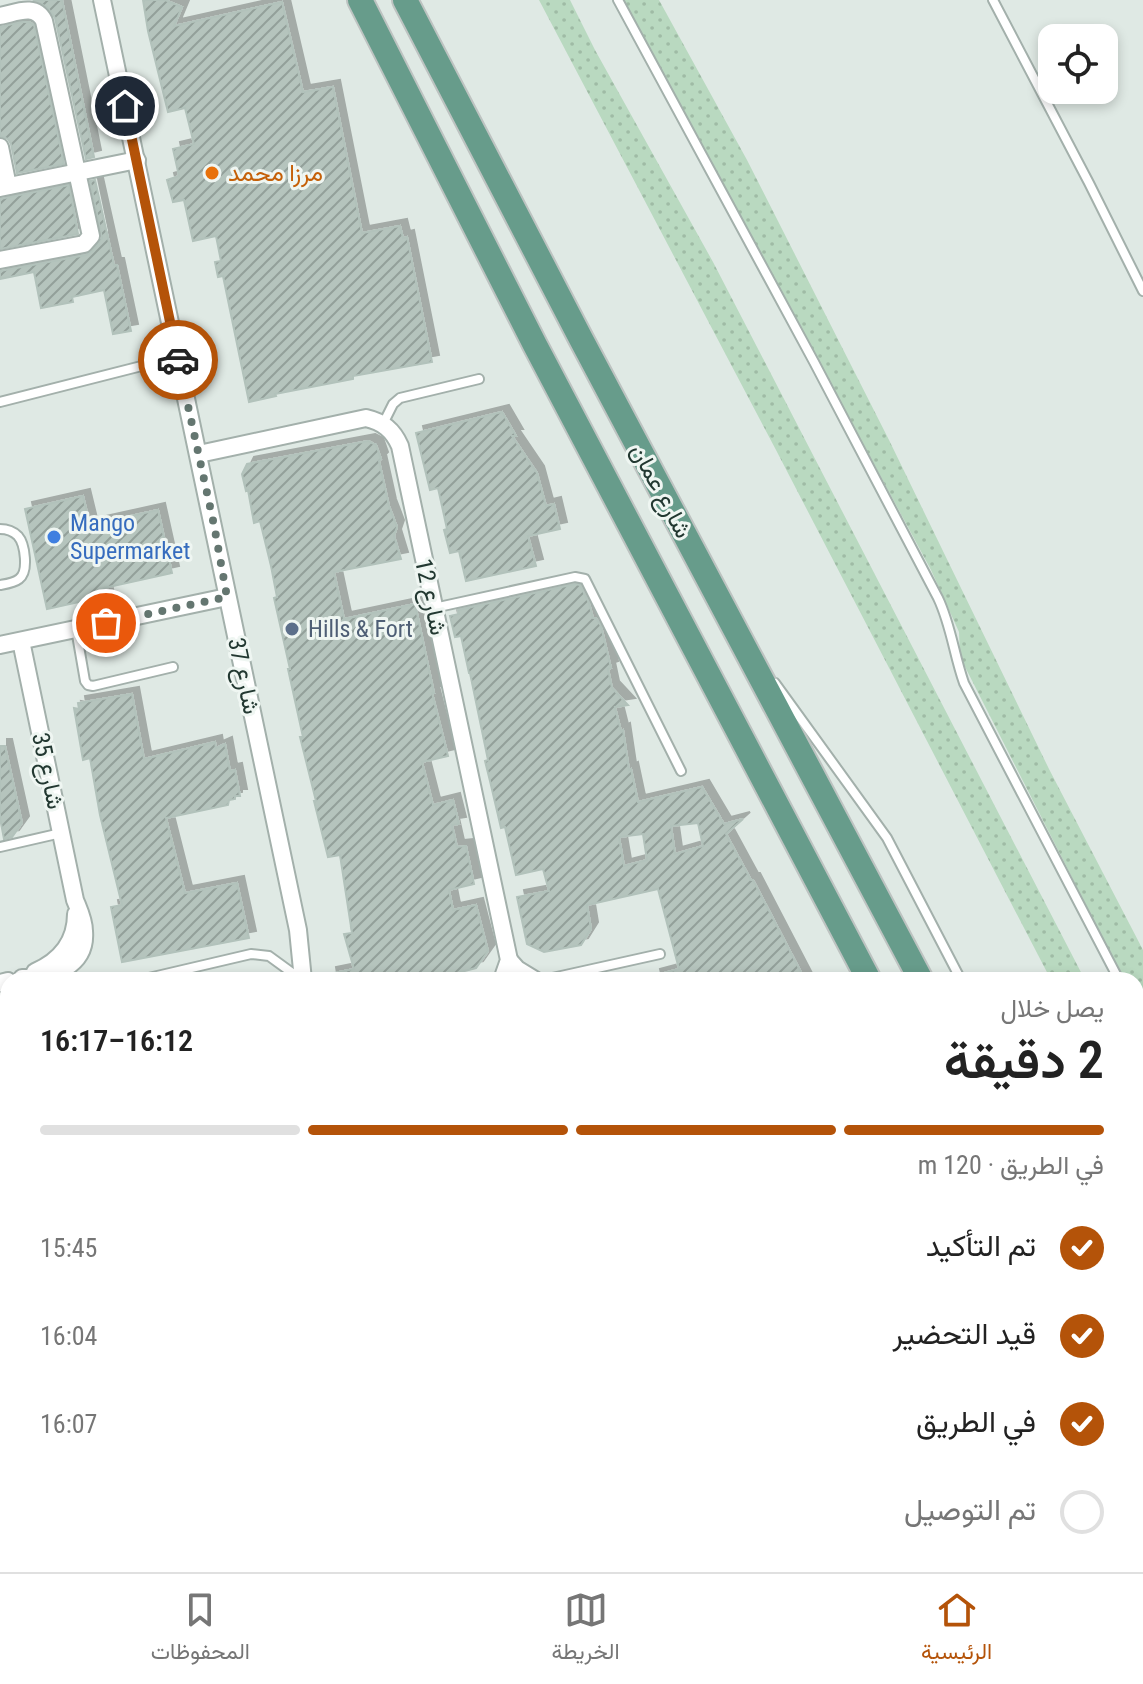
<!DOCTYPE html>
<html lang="ar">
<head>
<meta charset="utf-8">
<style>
  :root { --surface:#fff; --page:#f2f2f2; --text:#222; --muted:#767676; --line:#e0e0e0; --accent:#b45309 }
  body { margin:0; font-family:"Roboto Condensed",Vazirmatn,sans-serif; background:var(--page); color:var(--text); direction:rtl; height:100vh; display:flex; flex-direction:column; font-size:30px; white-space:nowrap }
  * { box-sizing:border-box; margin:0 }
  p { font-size:26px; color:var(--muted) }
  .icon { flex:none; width:44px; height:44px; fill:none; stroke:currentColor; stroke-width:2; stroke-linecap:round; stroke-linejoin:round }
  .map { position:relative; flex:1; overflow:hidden; direction:ltr }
  .drawer { position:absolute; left:0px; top:972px; width:1144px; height:600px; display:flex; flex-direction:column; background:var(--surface); border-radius:24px 24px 0 0; box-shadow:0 4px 12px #0003; direction:rtl }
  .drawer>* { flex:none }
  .fabs { position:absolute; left:1038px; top:24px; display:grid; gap:16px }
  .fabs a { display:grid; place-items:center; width:80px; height:80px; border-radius:16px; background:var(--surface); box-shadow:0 4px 12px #0003; font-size:40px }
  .pin { position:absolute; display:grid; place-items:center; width:68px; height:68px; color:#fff; margin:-34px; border:4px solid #fff; border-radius:50%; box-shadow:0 2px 8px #0007 }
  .courier { position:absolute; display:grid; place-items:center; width:80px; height:80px; margin:-40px; border:6px solid #b45309; border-radius:50%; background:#fff; color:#222; box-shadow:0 2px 10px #0007 }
  .head em { font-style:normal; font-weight:600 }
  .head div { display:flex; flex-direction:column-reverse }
  .head { display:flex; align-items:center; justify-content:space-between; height:136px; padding:0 40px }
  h1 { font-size:52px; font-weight:600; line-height:60px }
  .bar { display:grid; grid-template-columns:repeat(4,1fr); gap:12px 8px; align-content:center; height:96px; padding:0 40px }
  .bar i { height:10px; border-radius:6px; background:var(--line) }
  .bar .active { background:var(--accent) }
  .bar p { grid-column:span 4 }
  ol { padding:0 40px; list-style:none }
  li { display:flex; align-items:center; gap:24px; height:88px }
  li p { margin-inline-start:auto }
  li .icon { padding:8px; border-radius:50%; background:var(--accent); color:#fff; stroke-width:4 }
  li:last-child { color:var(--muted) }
  li i { width:44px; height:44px; border:4px solid var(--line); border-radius:50% }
  .menu { display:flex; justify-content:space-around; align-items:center; height:112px; border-top:2px solid var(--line); background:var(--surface); font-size:22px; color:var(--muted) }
  .menu a { display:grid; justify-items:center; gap:4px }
  .menu .active { color:var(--accent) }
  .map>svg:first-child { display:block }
</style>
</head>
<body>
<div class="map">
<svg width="1143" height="1572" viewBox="0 0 1143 1572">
  <defs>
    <pattern id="grass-dots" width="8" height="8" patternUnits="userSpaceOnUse" patternTransform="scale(2)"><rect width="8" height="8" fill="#b9d9c0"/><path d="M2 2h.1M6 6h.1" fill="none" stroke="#9fbba5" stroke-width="1.8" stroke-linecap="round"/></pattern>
    <pattern id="building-hatch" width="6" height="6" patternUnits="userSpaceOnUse" patternTransform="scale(2)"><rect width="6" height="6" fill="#b5c4bd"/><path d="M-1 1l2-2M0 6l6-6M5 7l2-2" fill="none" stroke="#93a09a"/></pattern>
    <filter id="shadow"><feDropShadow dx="7" dy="-7" stdDeviation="0" flood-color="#0004"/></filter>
  </defs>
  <rect width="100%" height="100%" fill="#dfe9e4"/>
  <g fill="url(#grass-dots)">
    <path d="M539,0H570L595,50L713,262L1085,980H1051L776,450Z"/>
    <path d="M624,0H659L747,160L889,440L1049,769L1143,950V1017L1136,1004V980H1124L960,657L959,632L931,570Z"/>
    <path d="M1136,1079L1143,1094V1158L1136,1145Z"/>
  </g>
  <g fill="url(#building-hatch)" stroke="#b2c2bb" stroke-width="2" fill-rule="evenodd" filter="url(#shadow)">
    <path d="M33,0H62L94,157L86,159L55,18L47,7Z"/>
    <path d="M143,0H165L182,7L174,26L282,2L303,92L333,87L362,233L400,226L403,238L407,237L432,362L353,376V379L275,394L276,396L249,402L223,276L218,277L215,262L221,261L216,236L193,241L184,200L173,202L167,180L179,176L173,149L194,144L185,108L168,112L148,31Z"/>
    <path d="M21,22H29L34,25L64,164L17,173L11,144L8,139L0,136V27Z"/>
    <path d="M95,180L114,265H117L131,331L113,334L104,290L72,297L73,302L41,308L34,272L0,279V271L86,255L92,251L102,238L90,181Z"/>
    <path d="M69,185L78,234L0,249V199Z"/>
    <path d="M502,412L516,436H512L537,473L546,506L554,504L560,529L528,536L536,566L466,581L459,551L450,553L444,530L447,529L438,488L430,490L416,433Z"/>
    <path d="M368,441L376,445L381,459L379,461L389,506L397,527L394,536L401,559L334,572L344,619L415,604L434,693H432L448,756L422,762L433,805L453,800L459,824L452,825L457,847L466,846L474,884L449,890L453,910L476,905L488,951L476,968L430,980H330L329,974L354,969L344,934L352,933L340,855L328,857L314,801H316L300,737H303L288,669H290L274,598L277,597L271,566L260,521L254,523L248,490L246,491L242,474L247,464Z"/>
    <path d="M83,496L90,525L158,510L172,573L104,588L106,596L47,609L25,509Z"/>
    <path d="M575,584L580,585L589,603L593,618H596L601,626L611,668L608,669L612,688L628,705L615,707L621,731L623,730L629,770L631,769L638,802L702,787L724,824L743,819L726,834L751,880H753L805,980H654L653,976L679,969L658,889L587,905L591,929L581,945L544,952L527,944L517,897L549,891L543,869L516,875L505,827L501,828L490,781L485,761L488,760L470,673H469L461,636L455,637L450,616L459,614L458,610ZM698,823L703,846L675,854L671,826ZM643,834L647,860L624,866L619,837Z"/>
    <path d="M132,694L144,759L215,742L216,748L225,744L230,771L235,770L240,796H235V799L229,800L228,805L166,818L185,893L237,883L249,938L122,962L111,907L122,905L100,815L90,758L83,760L74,708L79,709L78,703Z"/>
    <path d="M0,746H5L22,823L12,837L4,839L0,818Z"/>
  </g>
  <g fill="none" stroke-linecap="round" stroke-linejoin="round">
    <g stroke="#a3b0ab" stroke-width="12">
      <g id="service">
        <path d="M618,0L814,362L938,598C951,625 954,655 964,683L1119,980"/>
        <path d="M993,0L1089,183L1143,291"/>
        <path d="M0,402L177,357"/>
        <path d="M383,424L393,404L400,398L479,379"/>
        <path d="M0,529C7,529 13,531 18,536C25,544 29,572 19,579C14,583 6,584 0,585"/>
        <path d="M434,608L575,577L585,579L681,771"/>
        <path d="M76,629L85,681L88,685L93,686L173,667"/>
        <path d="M775,683L887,838L961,980"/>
        <path d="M0,847L61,833"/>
        <path d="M140,980L251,954L269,956L302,980"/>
        <path d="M543,980L660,954"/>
        <path d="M1136,1013L1143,1026"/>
        <path d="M1136,1310L1143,1315"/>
        <path d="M1136,1325L1143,1339"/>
      </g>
    </g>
    <g stroke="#a3b0ab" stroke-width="20">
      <g id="minor">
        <path d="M102,0L298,930L303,980"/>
        <path d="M0,16C16,13 35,3 44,21L91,236L84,244L0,260"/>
        <path d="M0,147L8,186"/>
        <path d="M0,188L137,160"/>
        <path d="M199,454L366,418C383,422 393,430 400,446L509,960L502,980"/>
        <path d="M21,641L75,900C79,910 84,920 84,931C87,966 51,979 22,978"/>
        <path d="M0,645L227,597"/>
        <path d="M509,960L517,969L535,980"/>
        <path d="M35,972C60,961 76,942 76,914"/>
        <path d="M0,983L8,981"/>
        <path d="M98,1564L99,1572"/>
        <path d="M304,1564L305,1572"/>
        <path d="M637,1564L638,1572"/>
        <path d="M963,1564L964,1572"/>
        <path d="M210,1570V1572"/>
      </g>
    </g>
    <g stroke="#a3b0ab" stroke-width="22">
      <g id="tertiary">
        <path d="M0,1333L8,1331"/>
        <path d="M0,1355L8,1354"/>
        <path d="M416,1564L417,1572"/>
        <path d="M440,1564L442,1572"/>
      </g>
    </g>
    <g stroke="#bdc3c1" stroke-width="28">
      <g id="primary">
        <path d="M360,0L535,345L869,980"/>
        <path d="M405,0L581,339L921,980"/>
        <path d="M1136,1386L1143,1399"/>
        <path d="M1136,1489L1143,1502"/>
      </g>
    </g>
    <path stroke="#82ab9b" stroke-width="3" stroke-dasharray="4 6" stroke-linecap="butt" d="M467,1564L469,1572"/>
    <use href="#service" stroke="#fff" stroke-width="8"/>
    <use href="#minor" stroke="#fff" stroke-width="16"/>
    <use href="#tertiary" stroke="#fff" stroke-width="18"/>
    <use href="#primary" stroke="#679c8b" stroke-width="24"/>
  </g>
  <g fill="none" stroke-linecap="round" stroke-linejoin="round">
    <path stroke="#647670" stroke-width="8" stroke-dasharray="0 14.4" d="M106,623L227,597L214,525L178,360"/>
    <path stroke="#b45309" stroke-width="10" d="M125,106L178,360"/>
  </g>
  <circle fill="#e8710a" stroke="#eff6f2" stroke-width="3" cx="212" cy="173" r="8"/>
  <circle fill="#3f7fe0" stroke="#eff6f2" stroke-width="3" cx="54" cy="537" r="8"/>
  <circle fill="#5c6f8a" stroke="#eff6f2" stroke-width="3" cx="292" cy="629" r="8"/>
  <g text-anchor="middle" stroke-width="6" stroke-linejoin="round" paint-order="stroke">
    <g font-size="24" fill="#c56008" stroke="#eff6f2" text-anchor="start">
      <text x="228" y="181">مرزا محمد</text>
    </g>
    <g font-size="24" fill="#223831" stroke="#eff6f2">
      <text transform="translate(661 491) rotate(62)" y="8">شارع عمان</text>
      <text transform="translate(431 597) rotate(78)" y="8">شارع 12</text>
      <text transform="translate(244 676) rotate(78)" y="8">شارع 37</text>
      <text transform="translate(48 771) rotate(78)" y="8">شارع 35</text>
    </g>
    <g font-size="24" fill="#366cbe" stroke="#eff6f2" text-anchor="start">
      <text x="70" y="531">Mango<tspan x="70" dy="28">Supermarket</tspan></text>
    </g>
    <g font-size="24" fill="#4e5e75" stroke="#eff6f2" text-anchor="start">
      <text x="308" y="637">Hills &amp; Fort</text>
    </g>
  </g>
</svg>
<div class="fabs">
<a><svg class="icon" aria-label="locate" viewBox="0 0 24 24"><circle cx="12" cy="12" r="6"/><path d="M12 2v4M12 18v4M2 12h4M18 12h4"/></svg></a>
</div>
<div class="pin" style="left:106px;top:623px;background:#ea580c"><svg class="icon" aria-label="bag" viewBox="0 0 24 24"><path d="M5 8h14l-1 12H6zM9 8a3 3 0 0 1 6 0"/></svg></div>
<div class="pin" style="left:125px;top:106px;background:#1f2937"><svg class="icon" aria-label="home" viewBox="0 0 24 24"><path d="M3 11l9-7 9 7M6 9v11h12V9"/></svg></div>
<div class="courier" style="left:178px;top:360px"><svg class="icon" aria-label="car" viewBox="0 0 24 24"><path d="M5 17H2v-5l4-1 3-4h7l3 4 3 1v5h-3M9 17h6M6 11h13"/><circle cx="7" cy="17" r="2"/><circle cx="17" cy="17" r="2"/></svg></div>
<section class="drawer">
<div class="head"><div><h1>2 دقيقة</h1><p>يصل خلال</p></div><em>16:12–16:17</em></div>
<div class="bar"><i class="active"></i><i class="active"></i><i class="active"></i><i></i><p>في الطريق · 120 m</p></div>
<ol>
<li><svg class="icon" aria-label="check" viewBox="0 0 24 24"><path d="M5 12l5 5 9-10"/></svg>تم التأكيد<p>15:45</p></li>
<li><svg class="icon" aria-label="check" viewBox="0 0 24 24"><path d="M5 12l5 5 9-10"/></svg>قيد التحضير<p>16:04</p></li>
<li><svg class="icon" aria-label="check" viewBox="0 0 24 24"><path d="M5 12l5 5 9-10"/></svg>في الطريق<p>16:07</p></li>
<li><i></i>تم التوصيل</li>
</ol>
</section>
</div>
<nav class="menu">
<a class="active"><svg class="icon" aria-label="home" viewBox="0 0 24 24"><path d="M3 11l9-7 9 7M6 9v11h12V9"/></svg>الرئيسية</a>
<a><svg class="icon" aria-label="map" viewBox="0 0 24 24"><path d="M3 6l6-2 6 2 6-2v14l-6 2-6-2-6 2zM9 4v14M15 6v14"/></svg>الخريطة</a>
<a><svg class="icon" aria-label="saved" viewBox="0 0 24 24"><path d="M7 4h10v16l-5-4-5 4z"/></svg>المحفوظات</a>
</nav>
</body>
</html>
